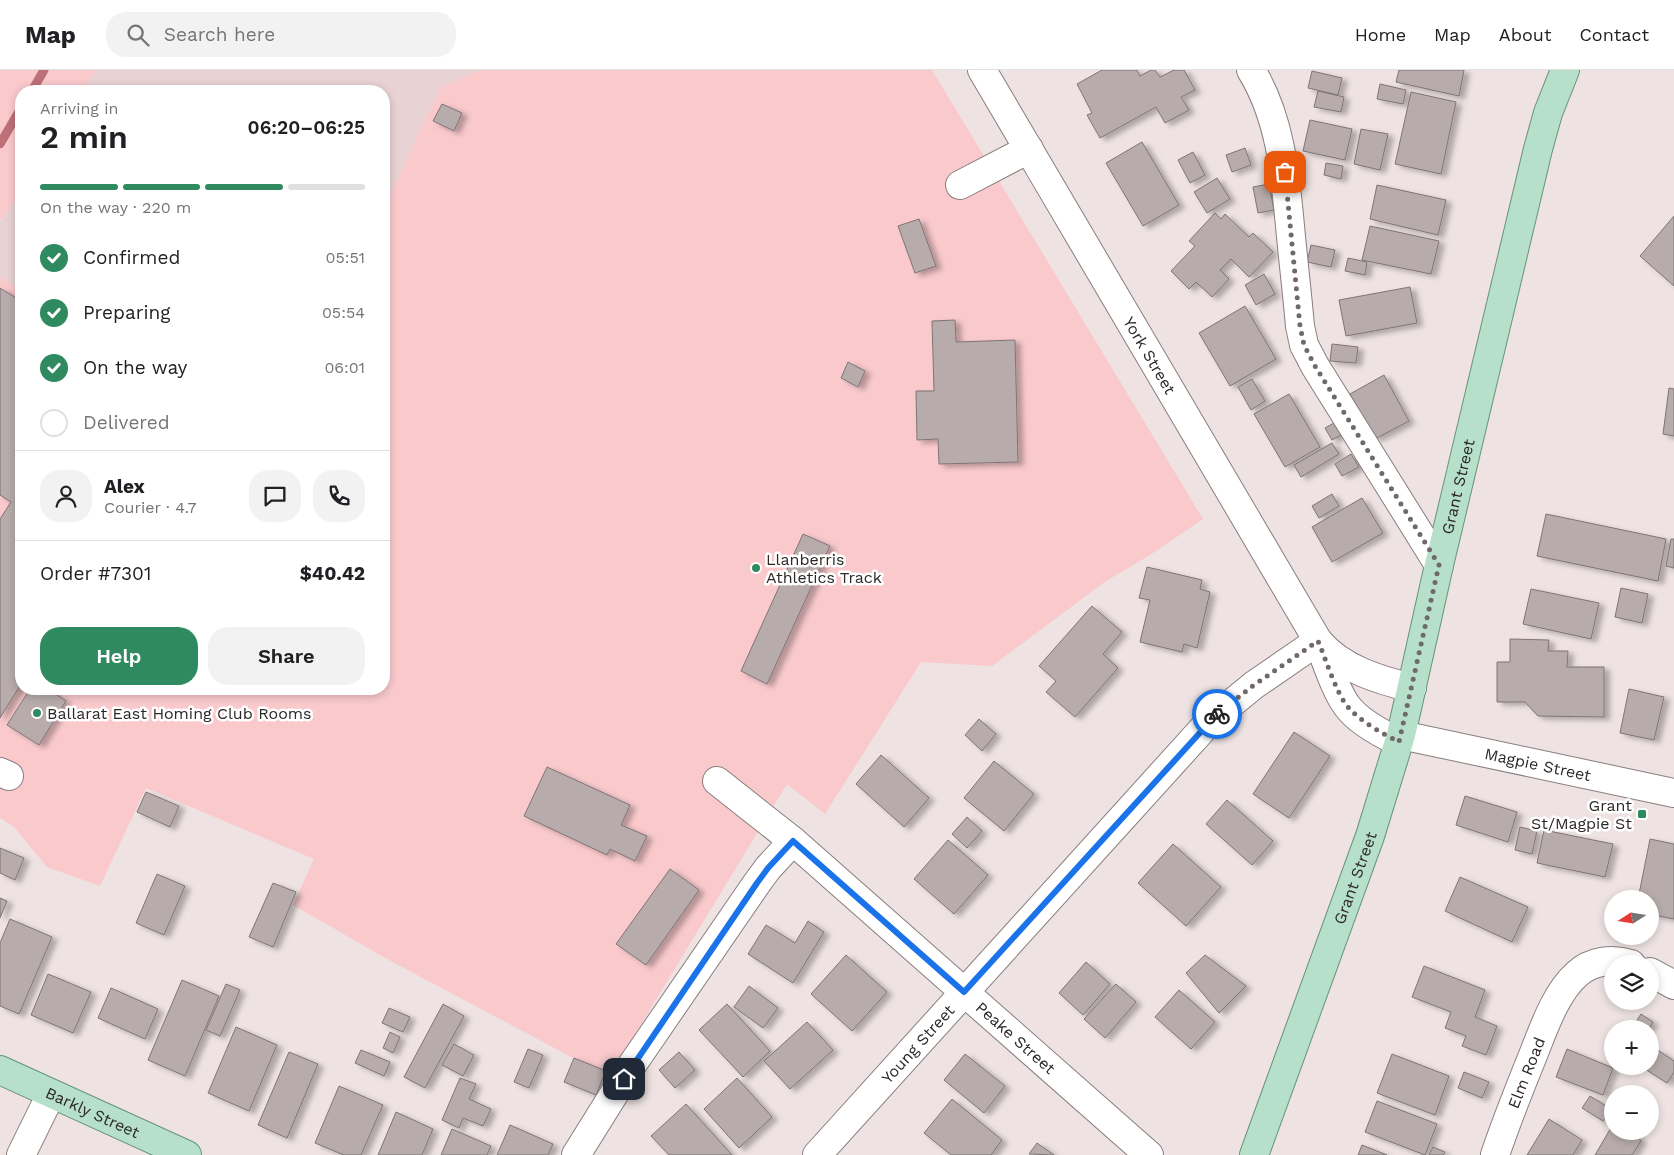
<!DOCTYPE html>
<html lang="en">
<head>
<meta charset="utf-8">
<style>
  :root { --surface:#fff; --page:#f2f2f2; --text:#202124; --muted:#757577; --line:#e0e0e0; --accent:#308a60 }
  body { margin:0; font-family:"Work Sans",sans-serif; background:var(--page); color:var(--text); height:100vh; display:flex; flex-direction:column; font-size:19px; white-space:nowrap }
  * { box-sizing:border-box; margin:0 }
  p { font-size:16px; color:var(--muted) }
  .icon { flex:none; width:28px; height:28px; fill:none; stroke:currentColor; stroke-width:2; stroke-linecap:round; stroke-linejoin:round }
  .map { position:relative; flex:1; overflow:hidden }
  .details { position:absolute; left:15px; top:15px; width:375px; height:610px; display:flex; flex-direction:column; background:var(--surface); border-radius:20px; box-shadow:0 2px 8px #0003 }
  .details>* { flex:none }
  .needle { width:32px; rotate:258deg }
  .tools { position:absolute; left:1604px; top:820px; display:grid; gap:10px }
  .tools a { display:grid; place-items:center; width:55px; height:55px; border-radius:50%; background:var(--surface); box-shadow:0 2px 8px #0003; font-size:25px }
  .pin { position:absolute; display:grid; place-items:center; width:42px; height:42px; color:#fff; margin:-21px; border-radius:10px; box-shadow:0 2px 8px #0006 }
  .courier { position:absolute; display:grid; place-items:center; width:50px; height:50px; margin:-25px; border:4px solid #1a73e8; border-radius:50%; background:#fff; color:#222; box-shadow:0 1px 6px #0007 }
  .head em { font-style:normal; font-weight:600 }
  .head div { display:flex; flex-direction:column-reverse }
  .head { display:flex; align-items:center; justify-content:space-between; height:85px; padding:0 25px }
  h1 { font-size:32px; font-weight:600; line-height:38px }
  .bar { display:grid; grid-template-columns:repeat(4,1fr); gap:8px 5px; align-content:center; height:60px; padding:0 25px }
  .bar i { height:6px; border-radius:4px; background:var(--line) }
  .bar .active { background:var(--accent) }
  .bar p { grid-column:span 4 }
  .line { display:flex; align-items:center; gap:12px; padding:0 25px; border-top:1px solid var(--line) }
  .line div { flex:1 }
  .round { display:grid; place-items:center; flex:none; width:52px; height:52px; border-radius:20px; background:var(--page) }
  ol { padding:0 25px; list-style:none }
  li { display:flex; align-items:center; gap:15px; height:55px }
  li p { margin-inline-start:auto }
  li .icon { padding:5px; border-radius:50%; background:var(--accent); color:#fff; stroke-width:4 }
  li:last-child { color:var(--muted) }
  li i { width:28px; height:28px; border:2px solid var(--line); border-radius:50% }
  .cta { display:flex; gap:10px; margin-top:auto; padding:10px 25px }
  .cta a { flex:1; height:58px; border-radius:20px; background:var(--accent); color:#fff; font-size:20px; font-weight:600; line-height:58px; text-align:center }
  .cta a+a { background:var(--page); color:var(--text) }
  header { display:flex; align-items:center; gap:30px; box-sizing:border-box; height:70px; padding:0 25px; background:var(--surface); border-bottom:1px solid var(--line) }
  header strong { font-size:24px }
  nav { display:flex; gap:28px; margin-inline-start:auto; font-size:18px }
  .search { width:350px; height:45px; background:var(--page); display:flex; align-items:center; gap:12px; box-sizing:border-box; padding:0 18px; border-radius:20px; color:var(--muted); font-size:19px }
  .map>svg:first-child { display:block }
</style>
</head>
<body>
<header>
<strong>Map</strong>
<div class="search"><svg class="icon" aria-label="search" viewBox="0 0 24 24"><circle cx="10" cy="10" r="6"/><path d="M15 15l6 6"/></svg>Search here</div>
<nav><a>Home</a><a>Map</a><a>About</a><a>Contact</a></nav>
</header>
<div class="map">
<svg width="1674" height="1085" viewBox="0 0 1674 1085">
  <defs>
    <filter id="shadow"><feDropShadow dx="5.5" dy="3" stdDeviation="2.5" flood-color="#0004"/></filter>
  </defs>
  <rect width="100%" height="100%" fill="#eee2e2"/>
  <g fill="#e8d2d3">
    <path d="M96,0H480L440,18L384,138V21H83Z"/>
    <path d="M21,120V220L0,207V152Z"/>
  </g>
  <g fill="#f9c9cc">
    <path d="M0,0H96L83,21H21V120L2,150L0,149Z"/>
    <path d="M480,0H932L1203,449L1150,485L1106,511L992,596L921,592L825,744L787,714L609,1007L387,889L293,835L314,789L146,718L100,816L47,797L14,757L0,748V207L21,220V619H384V138L440,18Z"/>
  </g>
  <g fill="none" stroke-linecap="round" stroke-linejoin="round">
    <g stroke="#bd7077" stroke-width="9">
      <path d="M32,21L44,0"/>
      <path d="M0,74L21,38"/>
    </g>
  </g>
  <g fill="#b7abab" stroke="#7f7474" filter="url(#shadow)">
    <path d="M1102,0H1137L1140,6L1151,0H1155L1160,7L1174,0H1184L1195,20L1181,27L1189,40L1165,53L1156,37L1100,68L1087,45L1092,43L1077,14Z"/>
    <path d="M1399,0H1464L1459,26L1396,12Z"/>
    <path d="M1312,1L1342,8L1338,25L1308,18Z"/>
    <path d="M1380,14L1406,20L1403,34L1377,29Z"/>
    <path d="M1318,21L1344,27L1341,42L1314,37Z"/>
    <path d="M1411,22L1456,32L1441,104L1395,94Z"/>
    <path d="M442,34L462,43L454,61L433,51Z"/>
    <path d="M1310,50L1352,59L1345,90L1303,81Z"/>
    <path d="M1361,59L1388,64L1380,100L1354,94Z"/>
    <path d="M1142,72L1179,135L1143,156L1106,93Z"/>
    <path d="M1245,78L1251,95L1232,102L1226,85Z"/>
    <path d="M1193,82L1205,105L1190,113L1178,90Z"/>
    <path d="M1326,93L1343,96L1341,109L1324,105Z"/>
    <path d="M1217,108L1230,129L1207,143L1194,122Z"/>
    <path d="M1269,114L1274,140L1258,143L1253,117Z"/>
    <path d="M1377,115L1446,130L1438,165L1370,149Z"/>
    <path d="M1215,143L1221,149L1225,144L1249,167L1253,163L1273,182L1249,207L1231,189L1220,200L1229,209L1212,227L1196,212L1189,219L1171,201L1195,176L1189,171Z"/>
    <path d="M1674,146V216L1640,186Z"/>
    <path d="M919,149L936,196L915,203L898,156Z"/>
    <path d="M1370,156L1439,171L1431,204L1362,190Z"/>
    <path d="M1311,175L1335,180L1331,197L1307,192Z"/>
    <path d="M1348,188L1367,192L1365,205L1345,201Z"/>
    <path d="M1264,204L1275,224L1256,235L1245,215Z"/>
    <path d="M1410,217L1417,253L1346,266L1339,230Z"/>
    <path d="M0,218L21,231V614L0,648V449L11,432L0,425Z"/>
    <path d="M1245,236L1276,289L1230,316L1199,263Z"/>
    <path d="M955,250L956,272L1015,270L1018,392L939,394L938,369L917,370L916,321H934L932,251Z"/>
    <path d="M1332,274L1358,277L1356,293L1330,291Z"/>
    <path d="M848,292L865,301L858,317L841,308Z"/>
    <path d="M1384,305L1409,351L1375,369L1350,324Z"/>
    <path d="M1252,309L1265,331L1251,340L1238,317Z"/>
    <path d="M1669,318L1674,319V366L1663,364Z"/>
    <path d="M1289,324L1320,377L1285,397L1254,344Z"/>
    <path d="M1334,353L1341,365L1332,370L1325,358Z"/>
    <path d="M1332,373L1339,384L1301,407L1294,395Z"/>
    <path d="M1351,384L1359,397L1342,406L1335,394Z"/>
    <path d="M1332,424L1339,436L1319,448L1312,436Z"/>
    <path d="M1362,428L1383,463L1332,492L1312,457Z"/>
    <path d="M1546,444L1666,469L1658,511L1537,486Z"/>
    <path d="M803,464L830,476L767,614L741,601Z"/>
    <path d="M1671,469H1674V498L1666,496Z"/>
    <path d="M1147,497L1202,510L1200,519L1210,522L1197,578L1184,574L1182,582L1140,572L1150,530L1139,528Z"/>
    <path d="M1621,518L1648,524L1642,553L1615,547Z"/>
    <path d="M1531,519L1599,533L1591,569L1523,554Z"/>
    <path d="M1092,536L1122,562L1103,584L1118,598L1075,647L1046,622L1056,611L1039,596Z"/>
    <path d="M1510,569L1549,570L1548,581H1568L1567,597H1604V647L1538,646L1525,632H1497V592H1510Z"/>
    <path d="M30,619H48L66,631L39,675L7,655Z"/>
    <path d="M1629,619L1664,627L1654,670L1620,663Z"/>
    <path d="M979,649L996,664L982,681L965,665Z"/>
    <path d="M1294,662L1330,686L1289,748L1253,724Z"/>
    <path d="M881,685L929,728L904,757L856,714Z"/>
    <path d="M994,691L1034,724L1004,761L964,728Z"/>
    <path d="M547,697L630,735L621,755L647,766L635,791L610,779L607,785L524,746Z"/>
    <path d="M146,722L179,736L170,757L137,742Z"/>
    <path d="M1465,726L1517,742L1508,772L1456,755Z"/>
    <path d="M1227,730L1273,771L1252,795L1206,754Z"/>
    <path d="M967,747L982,761L967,778L952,764Z"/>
    <path d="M1520,757L1537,761L1532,784L1515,780Z"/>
    <path d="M1544,760L1613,774L1605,807L1537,793Z"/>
    <path d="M1650,769L1674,774V849L1650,844V829H1638Z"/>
    <path d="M948,770L988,805L954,844L914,809Z"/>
    <path d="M1173,774L1221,817L1186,856L1138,813Z"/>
    <path d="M0,778L24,788L15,810L0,803Z"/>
    <path d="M670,799L699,820L646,895L616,874Z"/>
    <path d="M157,804L185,816L164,865L136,853Z"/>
    <path d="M1460,807L1528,837L1512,872L1445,841Z"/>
    <path d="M273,813L296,822L273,877L249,867Z"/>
    <path d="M0,828L7,831L0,848Z"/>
    <path d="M10,849L52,867L19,944L0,936V873Z"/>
    <path d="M808,851L824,862L793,913L748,884L766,855L795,873Z"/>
    <path d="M846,885L887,922L852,961L811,924Z"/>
    <path d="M1205,885L1246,916L1219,943L1186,903Z"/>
    <path d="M1086,892L1110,914L1083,945L1059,923Z"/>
    <path d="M1424,896L1485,920L1475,947L1497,956L1486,985L1462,976L1466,966L1445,958L1451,942L1412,927Z"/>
    <path d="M48,904L91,922L73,963L31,945Z"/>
    <path d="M182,910L219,926L185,1006L148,990Z"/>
    <path d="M226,914L240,920L220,966L206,960Z"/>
    <path d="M1116,914L1136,932L1105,968L1084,949Z"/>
    <path d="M749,916L778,938L763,958L734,937Z"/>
    <path d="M111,918L158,939L145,969L98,948Z"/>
    <path d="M1179,920L1215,952L1191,979L1155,947Z"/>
    <path d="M443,934L464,946L425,1018L404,1007Z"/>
    <path d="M727,934L770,981L743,1007L699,960Z"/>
    <path d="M389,938L410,947L403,962L382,953Z"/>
    <path d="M1641,944L1653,952L1649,959H1631Z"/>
    <path d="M807,952L833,980L790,1019L764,991Z"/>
    <path d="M236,957L277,975L249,1041L208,1023Z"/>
    <path d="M390,962L400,967L393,983L383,978Z"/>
    <path d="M454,974L474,985L463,1006L442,995Z"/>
    <path d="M528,979L543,985L529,1018L514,1012Z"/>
    <path d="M1567,979L1613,998L1603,1025L1556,1007Z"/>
    <path d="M361,980L390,992L384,1006L355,993Z"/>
    <path d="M1658,980L1674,991V1002L1667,1013L1645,999L1647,996H1650V992Z"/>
    <path d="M289,982L318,994L287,1068L258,1055Z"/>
    <path d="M679,982L695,1000L675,1018L659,1000Z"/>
    <path d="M965,984L1005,1016L984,1043L944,1010Z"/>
    <path d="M1392,984L1449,1006L1435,1045L1377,1023Z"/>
    <path d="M574,988L606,1001L596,1025L564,1012Z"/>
    <path d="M1464,1002L1489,1012L1482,1028L1458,1018Z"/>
    <path d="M460,1008L476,1014L469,1029L491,1039L483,1056L463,1048L459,1058L442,1050Z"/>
    <path d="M737,1008L772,1047L739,1078L704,1039Z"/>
    <path d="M339,1016L383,1035L361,1085H344L315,1073Z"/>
    <path d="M1590,1026L1611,1039L1603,1051L1582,1038Z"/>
    <path d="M952,1029L1002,1070L991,1085H951L924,1063Z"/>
    <path d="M1377,1031L1437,1054L1425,1085L1365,1062Z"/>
    <path d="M686,1034L732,1085H669L651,1066Z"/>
    <path d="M396,1042L433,1059L422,1085H378Z"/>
    <path d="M1549,1049L1582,1070L1573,1085H1527Z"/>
    <path d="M510,1055L553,1074L548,1085H497Z"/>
    <path d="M1612,1056V1061H1633L1641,1071L1632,1085H1595Z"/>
    <path d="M452,1059L491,1076L487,1085H441Z"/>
    <path d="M1037,1073L1054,1085L1029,1084Z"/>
    <path d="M1362,1075L1387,1085H1358Z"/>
    <path d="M1433,1077L1445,1082L1443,1085H1429Z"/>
  </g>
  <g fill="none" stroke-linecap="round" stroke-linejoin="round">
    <g stroke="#897e7f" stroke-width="30">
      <g id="minor">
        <path id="s1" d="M982,0L1318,571C1326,590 1335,620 1347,636C1358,651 1382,664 1399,672"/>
        <path d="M1251,0C1280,47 1285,102 1290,156C1293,189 1297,222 1300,256L1304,275L1315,296L1439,495"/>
        <path d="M960,115L1029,79"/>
        <path d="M1319,572C1342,599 1379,610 1412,618"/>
        <path id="s2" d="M1401,665L1674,723"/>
        <path d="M0,702L9,706"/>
        <path id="s3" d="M717,711L793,771L1149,1085"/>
        <path d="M1650,902L1674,915"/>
        <path d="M21,1085L51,1024"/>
        <path d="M576,1085L634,992L757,813L768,798L793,771"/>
        <path id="s4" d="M817,1085L1210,651L1254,615L1318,571"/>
        <path id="s5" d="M1495,1085C1505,1055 1517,1025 1529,995C1541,967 1553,925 1577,904C1591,891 1612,888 1631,894"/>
      </g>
    </g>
    <g stroke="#66937a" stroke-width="30">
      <g id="major">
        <path id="s6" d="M0,1000L187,1085"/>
        <path id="s7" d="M1254,1085L1370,766L1401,665L1439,495L1538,79L1548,43L1565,0"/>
      </g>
    </g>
    <use href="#minor" stroke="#fff" stroke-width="28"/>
    <use href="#major" stroke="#b6e0ca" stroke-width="28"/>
  </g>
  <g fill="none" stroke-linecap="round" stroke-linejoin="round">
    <path stroke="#716969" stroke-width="5" stroke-dasharray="0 9" d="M1217,644L1254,615L1318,571C1326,589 1336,623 1348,637C1361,652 1382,663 1399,672L1439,495L1315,296L1304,275L1300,256L1285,102"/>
    <path stroke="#1a73e8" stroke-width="6" d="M624,1009L757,813L768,798L793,771L964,922L1217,644"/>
  </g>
  <g fill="#308a60" stroke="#fff" stroke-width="2">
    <circle cx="756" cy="498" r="5"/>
    <circle cx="37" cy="643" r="5"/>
    <rect x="1637" y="739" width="10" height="10" rx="2.5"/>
  </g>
  <g text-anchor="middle" stroke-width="5" stroke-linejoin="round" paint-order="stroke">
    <g font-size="16" fill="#2d2828" stroke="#fff">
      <text dy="6" stroke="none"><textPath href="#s1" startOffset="331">York Street</textPath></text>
      <text dy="6" stroke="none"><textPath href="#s7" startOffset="700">Grant Street</textPath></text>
      <text dy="6" stroke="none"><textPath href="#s2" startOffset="140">Magpie Street</textPath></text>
      <text dy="6" stroke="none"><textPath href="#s7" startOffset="295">Grant Street</textPath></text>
      <text dy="6" stroke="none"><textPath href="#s3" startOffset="394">Peake Street</textPath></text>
      <text dy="6" stroke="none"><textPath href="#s4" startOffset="150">Young Street</textPath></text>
      <text dy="6" stroke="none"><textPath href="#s5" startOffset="88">Elm Road</textPath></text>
      <text dy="6" stroke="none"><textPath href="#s6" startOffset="102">Barkly Street</textPath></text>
    </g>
    <g font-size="16" fill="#2d2828" stroke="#fff" text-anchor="start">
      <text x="766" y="495">Llanberris<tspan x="766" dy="18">Athletics Track</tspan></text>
      <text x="47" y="649">Ballarat East Homing Club Rooms</text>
      <text x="1632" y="741" text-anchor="end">Grant<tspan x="1632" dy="18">St/Magpie St</tspan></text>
    </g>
  </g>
</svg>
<div class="tools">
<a><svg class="needle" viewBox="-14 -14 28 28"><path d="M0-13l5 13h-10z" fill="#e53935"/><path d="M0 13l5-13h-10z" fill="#757577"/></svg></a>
<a><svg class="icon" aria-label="layers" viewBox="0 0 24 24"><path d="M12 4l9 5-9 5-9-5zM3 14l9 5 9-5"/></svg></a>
<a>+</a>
<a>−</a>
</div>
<div class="pin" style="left:1285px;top:102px;background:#ea580c"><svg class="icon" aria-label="bag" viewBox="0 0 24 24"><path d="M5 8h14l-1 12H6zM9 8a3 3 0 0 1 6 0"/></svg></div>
<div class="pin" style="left:624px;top:1009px;background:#1f2937"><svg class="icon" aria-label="home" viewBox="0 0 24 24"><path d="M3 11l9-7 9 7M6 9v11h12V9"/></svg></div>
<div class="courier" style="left:1217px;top:644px"><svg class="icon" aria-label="bike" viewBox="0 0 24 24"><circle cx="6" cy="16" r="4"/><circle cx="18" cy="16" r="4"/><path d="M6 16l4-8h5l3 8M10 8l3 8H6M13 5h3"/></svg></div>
<section class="details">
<div class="head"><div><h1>2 min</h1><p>Arriving in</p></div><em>06:20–06:25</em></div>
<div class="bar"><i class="active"></i><i class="active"></i><i class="active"></i><i></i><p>On the way · 220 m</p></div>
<ol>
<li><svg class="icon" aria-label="check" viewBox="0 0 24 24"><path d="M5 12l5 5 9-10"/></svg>Confirmed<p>05:51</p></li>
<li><svg class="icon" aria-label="check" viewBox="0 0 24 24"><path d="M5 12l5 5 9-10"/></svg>Preparing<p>05:54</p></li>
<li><svg class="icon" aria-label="check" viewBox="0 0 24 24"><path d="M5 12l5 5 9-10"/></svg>On the way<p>06:01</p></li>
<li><i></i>Delivered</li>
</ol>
<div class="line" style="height:90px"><a class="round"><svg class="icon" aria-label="person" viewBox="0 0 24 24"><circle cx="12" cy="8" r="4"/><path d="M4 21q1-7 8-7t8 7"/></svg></a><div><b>Alex</b><p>Courier · 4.7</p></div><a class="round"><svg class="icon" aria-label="chat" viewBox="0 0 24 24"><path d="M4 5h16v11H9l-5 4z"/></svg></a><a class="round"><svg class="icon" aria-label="phone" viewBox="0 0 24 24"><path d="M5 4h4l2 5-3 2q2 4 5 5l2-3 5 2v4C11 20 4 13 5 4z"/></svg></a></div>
<div class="line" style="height:65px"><div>Order #7301</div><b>$40.42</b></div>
<div class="cta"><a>Help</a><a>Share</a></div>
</section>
</div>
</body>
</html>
